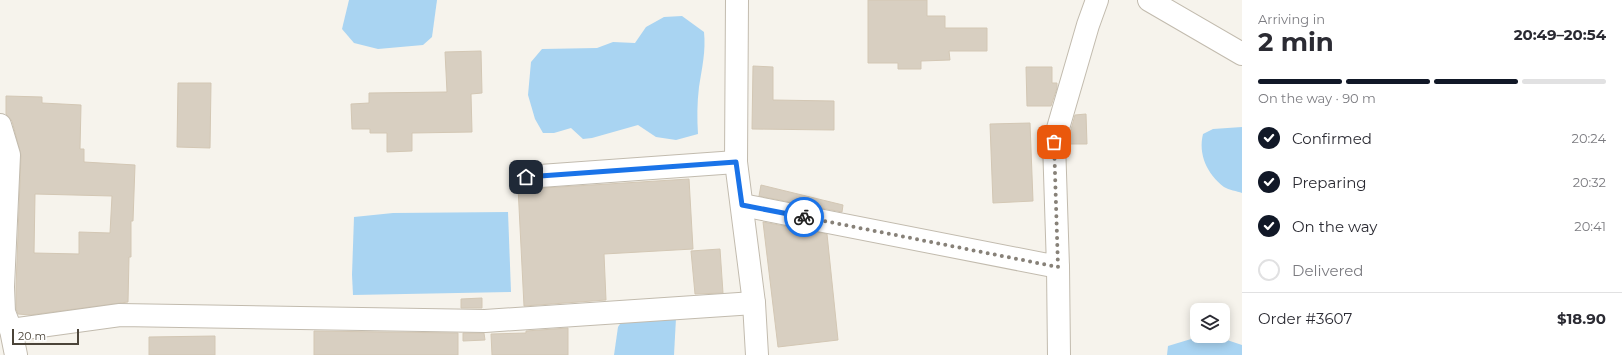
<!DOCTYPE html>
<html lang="en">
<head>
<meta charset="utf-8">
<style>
  :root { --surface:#fff; --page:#f2f2f3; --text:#2b2b33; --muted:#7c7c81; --line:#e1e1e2; --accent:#111827 }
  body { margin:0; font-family:Montserrat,sans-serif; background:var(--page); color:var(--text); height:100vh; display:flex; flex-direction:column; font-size:15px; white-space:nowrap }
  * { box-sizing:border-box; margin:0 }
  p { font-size:13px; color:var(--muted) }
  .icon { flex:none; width:22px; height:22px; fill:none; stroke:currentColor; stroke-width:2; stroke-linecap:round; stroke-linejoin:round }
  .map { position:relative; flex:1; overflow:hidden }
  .sheet { display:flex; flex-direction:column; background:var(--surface); width:380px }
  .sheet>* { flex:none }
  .fabs { position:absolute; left:1190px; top:303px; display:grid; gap:8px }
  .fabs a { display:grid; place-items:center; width:40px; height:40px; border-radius:8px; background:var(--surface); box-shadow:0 2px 10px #0003; font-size:20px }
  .scale { position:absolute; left:12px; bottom:10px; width:67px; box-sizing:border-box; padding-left:4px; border:2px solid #4b4439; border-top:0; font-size:11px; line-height:14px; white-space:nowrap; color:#4b4439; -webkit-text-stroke:3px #fff; paint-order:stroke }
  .pin { position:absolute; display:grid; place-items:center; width:34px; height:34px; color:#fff; margin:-17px; border-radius:8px; box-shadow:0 2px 6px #0006 }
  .courier { position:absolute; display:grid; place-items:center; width:40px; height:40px; margin:-20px; border:3px solid #1a73e8; border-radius:50%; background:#fff; color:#222; box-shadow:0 1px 5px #0007 }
  .headline em { font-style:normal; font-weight:700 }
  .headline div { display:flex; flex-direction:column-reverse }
  .headline { display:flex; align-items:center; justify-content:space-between; height:68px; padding:0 16px }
  h1 { font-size:26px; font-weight:700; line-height:30px }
  .bar { display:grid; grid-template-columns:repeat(4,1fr); gap:6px 4px; align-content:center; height:48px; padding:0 16px }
  .bar i { height:5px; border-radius:3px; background:var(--line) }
  .bar .on { background:var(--accent) }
  .bar p { grid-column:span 4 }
  .line { display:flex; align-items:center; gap:10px; padding:0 16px; border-top:1px solid var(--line) }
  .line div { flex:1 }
  ol { padding:0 16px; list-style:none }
  li { display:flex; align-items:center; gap:12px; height:44px }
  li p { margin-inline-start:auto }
  li .icon { padding:4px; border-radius:50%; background:var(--accent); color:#fff; stroke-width:4 }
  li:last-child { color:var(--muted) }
  li i { width:22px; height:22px; border:2px solid var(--line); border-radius:50% }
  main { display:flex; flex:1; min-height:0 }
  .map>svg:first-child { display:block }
</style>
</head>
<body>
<main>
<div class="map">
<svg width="1242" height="355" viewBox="0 0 1242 355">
  <rect width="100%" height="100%" fill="#f6f3ec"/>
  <g fill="#a9d4f2">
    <path d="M349,0H437L432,37L423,45L378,49L354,43L342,29Z"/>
    <path d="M682,16L704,32C706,51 702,68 699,87C697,103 697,119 698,134L676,140L656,137L638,125L592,138L583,139L571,128L554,133H543L535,119L528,95L531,62L542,49L597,48L613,42L635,43L646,27L664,17Z"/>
    <path d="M1242,127V193C1237,191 1229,190 1224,187C1207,174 1198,154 1203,134L1213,129Z"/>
    <path d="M508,212L511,292L353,295L352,275L354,217L393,213Z"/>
    <path d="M624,318H676L674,355H614L618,327Z"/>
    <path d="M1201,336H1215L1242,345V355H1167L1168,346Z"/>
  </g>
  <g fill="#d8cfc1" stroke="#d3c7b4" fill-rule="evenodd">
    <path d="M868,0H927V16H945V28H987V51H949L950,60L921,61V69H898V63H868Z"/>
    <path d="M481,51L482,93L471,94L472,132L412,133V151L387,152V133H370V129H352L351,104L369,103V93L447,92L445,52Z"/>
    <path d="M753,66L773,67V100L834,101V130L752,129Z"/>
    <path d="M1026,67H1052V83H1057V88L1051,106H1027Z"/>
    <path d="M178,83H211L210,148L177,147Z"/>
    <path d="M6,96L42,97V103L81,105L80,149H84V162L135,165L133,221H131V257H129L128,302L30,315L18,314L16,309V287L21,155L12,121L6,114ZM35,194L112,196L110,233L79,232V254L34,253Z"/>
    <path d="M1086,114L1087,144H1067L1075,115Z"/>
    <path d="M1030,123L1033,201L993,203L990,124Z"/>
    <path d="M689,179L693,249L604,254L606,300L524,306L518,187L527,189Z"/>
    <path d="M761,185L843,205L842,212L759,196Z"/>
    <path d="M763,222L827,234L838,340L778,347Z"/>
    <path d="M720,249L723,293L695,294L691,251Z"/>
    <path d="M482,298V308H461V299Z"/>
    <path d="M568,328V355H492L491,334L526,333V331Z"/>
    <path d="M314,331L458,333V355H314Z"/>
    <path d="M463,333H484L485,340L463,341Z"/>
    <path d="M215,336V355H149V337Z"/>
  </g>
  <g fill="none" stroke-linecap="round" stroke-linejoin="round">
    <g stroke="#c2bbae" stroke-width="24">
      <g id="street">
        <path d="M737,0L736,162L754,303L757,355"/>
        <path d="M1149,0L1242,54"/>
        <path d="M0,125L9,155L3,287L4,312L11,330"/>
        <path d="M526,177L736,162"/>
        <path d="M742,205L1058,267L1054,142L1088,25L1097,0"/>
        <path d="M1058,267L1059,355"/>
        <path d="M16,355L11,330L120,315L485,321L754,303"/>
      </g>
    </g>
    <use href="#street" stroke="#fff" stroke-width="22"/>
  </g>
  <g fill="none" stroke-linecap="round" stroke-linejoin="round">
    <path stroke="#878178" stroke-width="4" stroke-dasharray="0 7.2" d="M804,217L1058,267L1054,142"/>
    <path stroke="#1a73e8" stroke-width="5" d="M526,177L736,162L742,205L804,217"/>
  </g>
</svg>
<div class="fabs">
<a><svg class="icon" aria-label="layers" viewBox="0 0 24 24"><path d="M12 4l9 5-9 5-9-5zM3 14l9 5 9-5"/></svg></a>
</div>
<div class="scale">20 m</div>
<div class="pin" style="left:1054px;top:142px;background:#ea580c"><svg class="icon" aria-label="bag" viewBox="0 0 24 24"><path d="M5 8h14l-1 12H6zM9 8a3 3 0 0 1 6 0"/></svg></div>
<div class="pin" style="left:526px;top:177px;background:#1f2937"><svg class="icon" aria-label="home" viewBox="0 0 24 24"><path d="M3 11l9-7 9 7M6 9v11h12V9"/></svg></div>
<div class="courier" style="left:804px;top:217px"><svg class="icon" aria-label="bike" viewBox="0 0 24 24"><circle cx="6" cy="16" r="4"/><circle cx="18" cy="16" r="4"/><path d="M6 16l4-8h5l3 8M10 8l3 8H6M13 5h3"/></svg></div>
</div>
<section class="sheet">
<div class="headline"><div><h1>2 min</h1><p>Arriving in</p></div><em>20:49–20:54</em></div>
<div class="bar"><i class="on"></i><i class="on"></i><i class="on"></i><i></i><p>On the way · 90 m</p></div>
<ol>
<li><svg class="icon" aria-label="check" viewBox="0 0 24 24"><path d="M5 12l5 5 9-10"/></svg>Confirmed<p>20:24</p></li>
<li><svg class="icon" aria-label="check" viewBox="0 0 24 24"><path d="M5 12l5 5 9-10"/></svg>Preparing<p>20:32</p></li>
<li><svg class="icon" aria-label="check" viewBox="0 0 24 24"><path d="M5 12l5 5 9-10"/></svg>On the way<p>20:41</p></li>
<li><i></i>Delivered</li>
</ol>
<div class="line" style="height:52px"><div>Order #3607</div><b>$18.90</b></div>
</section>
</main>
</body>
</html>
